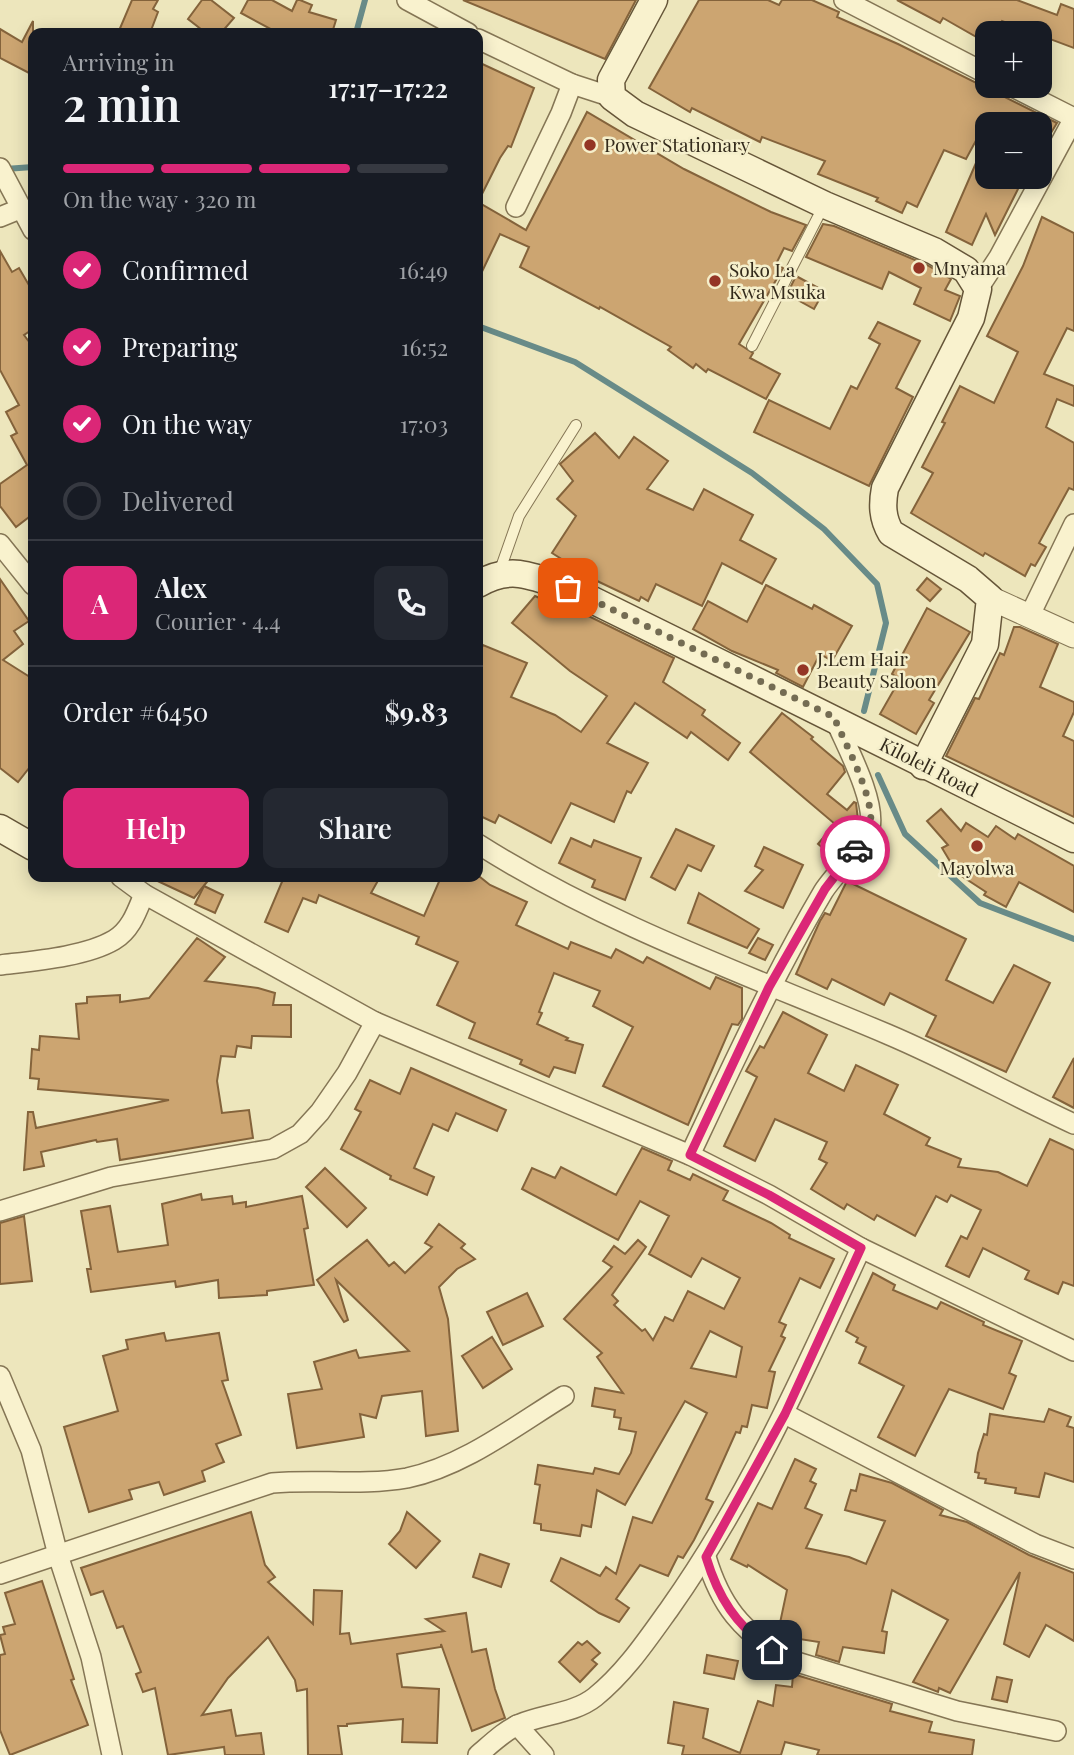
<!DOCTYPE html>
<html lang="en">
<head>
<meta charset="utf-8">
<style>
  :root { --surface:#171b24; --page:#242831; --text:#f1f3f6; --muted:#9ea1a6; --line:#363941; --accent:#db2777 }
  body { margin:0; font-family:"Playfair Display",serif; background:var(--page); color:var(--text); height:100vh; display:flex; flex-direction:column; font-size:26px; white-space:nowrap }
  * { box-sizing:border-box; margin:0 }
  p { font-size:23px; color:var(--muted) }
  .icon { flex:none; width:38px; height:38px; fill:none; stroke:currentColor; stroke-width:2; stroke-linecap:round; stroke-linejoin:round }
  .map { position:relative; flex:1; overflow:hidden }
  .panel { position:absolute; left:28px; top:28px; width:455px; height:854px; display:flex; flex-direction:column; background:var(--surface); border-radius:14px; box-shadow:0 4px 18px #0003 }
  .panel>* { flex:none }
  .tools { position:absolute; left:975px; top:21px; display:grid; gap:14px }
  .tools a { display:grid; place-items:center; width:77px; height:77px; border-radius:14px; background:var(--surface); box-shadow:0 4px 18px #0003; font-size:35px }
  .pin { position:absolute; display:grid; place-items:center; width:60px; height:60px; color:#fff; margin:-30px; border-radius:14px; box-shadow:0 4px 10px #0006 }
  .courier { position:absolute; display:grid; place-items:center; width:70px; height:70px; margin:-35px; border:5px solid #db2777; border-radius:50%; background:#fff; color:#222; box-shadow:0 2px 9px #0007 }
  .headline em { font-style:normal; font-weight:600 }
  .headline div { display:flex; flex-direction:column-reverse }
  .headline { display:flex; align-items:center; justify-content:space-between; height:119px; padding:0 35px }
  h1 { font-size:46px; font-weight:600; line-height:52px }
  .bar { display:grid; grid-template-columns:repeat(4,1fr); gap:10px 7px; align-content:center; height:84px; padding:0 35px }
  .bar i { height:9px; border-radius:5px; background:var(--line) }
  .bar .active { background:var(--accent) }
  .bar p { grid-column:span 4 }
  .line { display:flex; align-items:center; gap:18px; padding:0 35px; border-top:2px solid var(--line) }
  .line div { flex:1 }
  .round { display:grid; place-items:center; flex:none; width:74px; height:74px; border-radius:14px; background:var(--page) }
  ol { padding:0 35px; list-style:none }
  li { display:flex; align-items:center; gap:21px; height:77px }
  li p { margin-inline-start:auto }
  li .icon { padding:7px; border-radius:50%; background:var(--accent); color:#fff; stroke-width:4 }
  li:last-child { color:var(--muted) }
  li i { width:38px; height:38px; border:4px solid var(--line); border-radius:50% }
  .action { display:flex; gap:14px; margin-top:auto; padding:14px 35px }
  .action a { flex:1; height:80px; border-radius:14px; background:var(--accent); color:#fff; font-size:28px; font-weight:600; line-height:80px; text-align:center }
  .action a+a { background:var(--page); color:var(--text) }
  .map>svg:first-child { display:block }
</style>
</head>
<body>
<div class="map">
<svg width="1074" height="1755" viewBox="0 0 1074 1755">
  <rect width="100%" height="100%" fill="#ede6bc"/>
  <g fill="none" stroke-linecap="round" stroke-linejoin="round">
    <g stroke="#688b88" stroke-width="6">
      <path d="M356,33L365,0"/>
      <path d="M5,169L33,167"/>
      <path d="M478,326L575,362L752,473L824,529L877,584L886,623L864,711"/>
      <path d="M878,775L905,834L980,903L1074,939"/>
    </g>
  </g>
  <g fill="#cca571" stroke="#84633b" stroke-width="2" fill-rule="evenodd">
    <path d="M132,0H158L153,9L158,12L150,33H118Z"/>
    <path d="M202,0H211L234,18L221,33H206L188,19Z"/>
    <path d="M248,0H272L292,11L297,0H300L312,5L309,12L336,20L332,33H278L241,13Z"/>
    <path d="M463,0H636L605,59Z"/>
    <path d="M699,0H768L779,5L782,0H812L839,12L837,17L898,44L1057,123L1040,151V124L986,122L966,159L944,150L917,207L907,202L902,213L876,201L878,198L818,174L825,161L762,137L760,142L692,108L690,112L649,88Z"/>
    <path d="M897,0H1017L1057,15L1061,4L1074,9V48L1002,21L995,33H987V43L943,18L940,23Z"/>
    <path d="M33,21V75L0,58V29L22,42Z"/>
    <path d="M478,62L534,88L511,147L508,146L500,158L478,202L526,230L587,112L684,169L771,212L806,225L792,251L784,248L776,264L783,268L739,344L753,353L750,358L780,374L766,399L708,369L706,372L696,364L693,368L668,350L671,347L600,307L599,309L520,267L529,247L500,234L478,280Z"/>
    <path d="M976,163L987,169V177H1024L995,235L986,214L972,245L946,232Z"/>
    <path d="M1042,217L1074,233V331L1067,328L1044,374L1074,386V406L1057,399L1046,427L1074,443V490L1069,488L1039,543L1046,547L1035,566L1031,564L1025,576L985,553L983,556L911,513L933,473L922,467L945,423L942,422L960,386L994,403L1018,352L987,336L1023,266Z"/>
    <path d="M823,224L834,226L927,265L951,279L945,290L960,296L950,321L914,304L921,288L889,272L882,289L806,257Z"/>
    <path d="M0,251L12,272L19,268L33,292V329L24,335L33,347V514L16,527L0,506V484L27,465L11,436L17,433L6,412L19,405L0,370Z"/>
    <path d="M796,276L824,291L814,309L787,294Z"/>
    <path d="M878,322L920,341L896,388L913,397L869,486L754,432L769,400L830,429L851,386L857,389L880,344L869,338Z"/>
    <path d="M595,433L619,458L634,437L668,461L647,489L693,510L704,489L753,515L740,540L776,559L762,584L722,563L702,606L656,584L648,601L641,597L639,601L595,580L552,553L576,516L557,499L573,481L560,464Z"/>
    <path d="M927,578L941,589L930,601L917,590Z"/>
    <path d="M0,579L29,621L14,631L23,644L3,660L33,679V763L18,782L0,768Z"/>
    <path d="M766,585L812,609L814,605L852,626L832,661L820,654L803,687L776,673L778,670L732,651L693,629L708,601L747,622Z"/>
    <path d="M535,596L544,600L546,597L562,603L674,658L663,682L705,710L702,715L740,743L728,760L691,732L687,738L635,703L607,743L648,763L631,793L627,791L614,822L571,803L551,843L499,815L495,823L478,815V656L483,645L527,663L511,697L555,715L581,732L607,696L570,671L512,623Z"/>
    <path d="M927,608L970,632L929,700L934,703L916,734L880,714L900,679L892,674Z"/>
    <path d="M1014,627H1020L1058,644L1040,687L1074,702V712L1063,736L1074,741V817L946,756L975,698L979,699L1000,653L1004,655Z"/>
    <path d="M782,713L813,737L811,739L843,766L845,772L827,794L847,810L854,802L856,803L858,820L830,854L818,844L835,824L750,752Z"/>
    <path d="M941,809L961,831L966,823L988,837L996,826L1015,839L1018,834L1074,866V912L1019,882L1006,907L984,895L986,892L957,873L942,848L948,845L927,821Z"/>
    <path d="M676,829L714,846L701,871L688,865L675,890L651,877Z"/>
    <path d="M571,838L591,847L594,840L641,858L625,900L592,887L595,880L559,863Z"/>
    <path d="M764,847L803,865L783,908L745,891L763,870L755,866Z"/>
    <path d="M149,877H211L194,898Z"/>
    <path d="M284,877H380L371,893L424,916L441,877H480L490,885L527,902L516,925L568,949L571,942L611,958L616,949L643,963L647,957L710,989L716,977L742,988V1019L738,1025L732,1024L688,1125L603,1086L633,1027L593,1006L600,991L554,973L539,1012L542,1013L537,1024L568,1038L566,1040L583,1045L575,1073L554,1067L549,1077L520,1064L522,1060L469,1038L475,1023L437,1005L458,962L416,944L419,937L319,895L316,903L303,898L288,932L265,922Z"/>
    <path d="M847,881L966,939L946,980L993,1003L1014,965L1050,983L1006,1072L926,1036L936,1016L890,993L884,1005L832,979L827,989L796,974L820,921L825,913L830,915Z"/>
    <path d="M204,886L223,895L215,913L195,904Z"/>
    <path d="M699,893L759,929L747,948L688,923Z"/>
    <path d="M197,938L225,957L205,981L258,988L275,993L273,1005H291V1037L252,1036L251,1048L237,1046L235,1057L221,1056L217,1081L222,1113L249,1110L253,1138L120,1160L117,1139L97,1142L96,1140L41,1152L44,1166L24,1170L28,1112H33L36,1128L169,1100L38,1089L39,1079L30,1078L32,1049L39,1050L40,1036L79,1039L76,1004L87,1003V997L120,995V1002L149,998Z"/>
    <path d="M758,938L773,945L765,960L749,953Z"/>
    <path d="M783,1012L827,1035L808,1073L844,1091L856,1065L898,1085L884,1114L930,1138L926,1145L961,1159L958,1167L998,1172L1027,1186L1050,1139L1074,1150V1286L1063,1282L1058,1294L1025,1279L1029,1271L983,1248L969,1277L946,1266L961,1236L967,1239L981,1210L951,1195L947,1202L936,1196L915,1236L877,1215L874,1220L847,1204L844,1209L811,1189L827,1163L819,1159L827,1142L775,1119L755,1161L724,1146L757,1077L746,1071L760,1046L764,1048Z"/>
    <path d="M1074,1058V1108L1053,1097Z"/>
    <path d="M411,1068L506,1110L497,1131L456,1113L448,1131L433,1124L414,1168L434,1177L427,1195L390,1179L391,1176L341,1149L361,1112L355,1109L370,1080L400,1094Z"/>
    <path d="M642,1148L672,1161L668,1170L690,1180L693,1174L728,1191L723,1200L771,1223L790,1235L789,1238L834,1259L820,1288L800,1278L779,1322L786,1325L781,1336L785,1338L769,1371L775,1372L767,1408L752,1405L747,1427L742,1426L740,1433L736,1432L706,1499L713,1502L694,1540L683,1558L678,1556L668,1576L640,1565L616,1599L629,1608L619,1622L599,1613L551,1581L561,1558L600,1576L606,1567L616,1574L633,1517L652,1523L707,1413L685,1401L625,1505L597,1490L591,1527L582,1525L580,1536L541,1530V1524L534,1523L540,1485L535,1484L538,1465L593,1474L595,1468L619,1474L631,1453L636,1432L619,1429L621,1418L614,1417L615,1410L592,1406L595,1388L623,1393L597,1357L602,1353L564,1319L612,1267L603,1261L614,1246L625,1254L638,1240L646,1247L612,1295L618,1301L614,1305L642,1331L645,1329L653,1340L665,1317L673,1321L688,1291L724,1309L740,1278L702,1258L691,1277L649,1254L669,1216L640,1201L618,1240L522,1189L532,1168L555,1178L561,1167L616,1195ZM710,1331L742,1347L736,1377L691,1368Z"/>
    <path d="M325,1168L366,1208L347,1227L306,1187Z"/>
    <path d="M201,1194L202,1200L232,1196L233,1204L246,1202V1207L302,1196L308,1228L304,1229L314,1285L267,1291V1295L219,1298L218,1280L176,1287L175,1281L91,1292L87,1269H91L81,1211L110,1206L118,1252L168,1245L162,1204Z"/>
    <path d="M24,1216L32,1281L0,1284V1223Z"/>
    <path d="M439,1224L465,1244L461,1248L475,1259L457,1269L439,1287L448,1319L458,1431L426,1436L422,1391L382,1396L376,1418L360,1414L364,1437L297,1448L288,1394L322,1389L314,1362L356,1350L359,1358L409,1351L336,1280L348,1320L344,1322L317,1280L367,1240L389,1266L394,1262L405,1273L432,1247L425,1243Z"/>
    <path d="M873,1273L895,1285L893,1290L937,1309L941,1302L984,1322L983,1325L1022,1341L1009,1373L1016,1376L1003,1409L949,1389L915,1456L878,1437L904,1386L859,1363L866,1347L856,1342L858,1338L846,1331Z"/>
    <path d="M527,1293L543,1326L503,1345L487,1312Z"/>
    <path d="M164,1333L166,1341L219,1333L228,1380L222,1381L241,1435L216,1444L224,1462L202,1471L205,1481L164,1495L159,1482L129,1490L132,1499L89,1512L64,1427L118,1411L103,1356L128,1349L126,1340Z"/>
    <path d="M492,1337L512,1369L483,1388L462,1356Z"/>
    <path d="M1049,1409L1071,1417L1067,1426L1074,1428V1482L1045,1473L1039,1497L1015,1493L1016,1488L985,1483L986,1479L978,1478L979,1473L975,1472L978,1453L984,1434L987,1435L990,1414L1044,1422Z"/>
    <path d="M795,1459L816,1469L810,1481L816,1484L805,1508L822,1515L806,1548L849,1557L866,1564L885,1521L845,1510L851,1490L856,1491L860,1474L892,1483L943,1510L940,1515L967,1522L1029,1555L1074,1573V1641L1046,1625L1029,1657L1004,1644L1020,1572L950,1693L939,1688L938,1692L913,1682L948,1620L892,1590L882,1631L887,1632L884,1653L843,1647L839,1662L816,1655L819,1642L780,1636L782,1623H780L787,1590L748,1565L747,1567L731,1559L758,1503L772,1509Z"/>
    <path d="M251,1512L265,1565L275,1577L268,1582L313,1624L314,1590L342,1591L340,1634L349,1633L351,1644L444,1631L426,1619L466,1613L472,1652L486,1649L495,1689L505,1718L472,1731L441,1644V1647L397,1654L402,1687L439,1689L437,1743L402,1742L403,1719L347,1724V1726H338L342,1755H308L307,1689L297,1691L295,1680L268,1637L228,1678L202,1715L231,1710L236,1736L261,1733L264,1755H225L224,1747L168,1755L155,1688L143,1692L136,1674L141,1672L123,1626L117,1628L103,1591L91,1595L81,1568Z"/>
    <path d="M407,1512L440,1541L416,1568L389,1544L400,1531Z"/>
    <path d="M480,1554L509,1564L501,1587L473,1577Z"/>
    <path d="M42,1581L74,1679L71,1680L88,1725L10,1755L0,1730V1655L5,1654L0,1635L5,1634L3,1627L15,1624L5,1593Z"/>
    <path d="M587,1641L600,1653L592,1660L597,1664L580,1682L559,1662L578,1642L582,1645Z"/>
    <path d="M707,1655L738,1661L734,1679L704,1673Z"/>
    <path d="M793,1674L892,1704L890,1711L932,1722L929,1732L974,1740L972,1755H817L819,1750L785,1742L781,1755H682L684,1746L668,1743L674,1702L708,1709L703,1738L740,1753L758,1701L773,1706L776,1685L792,1687Z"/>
    <path d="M997,1677L1012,1680L1007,1702L992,1699Z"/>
  </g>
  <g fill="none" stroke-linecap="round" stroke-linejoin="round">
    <g stroke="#857655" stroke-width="12">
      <g id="service">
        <path d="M752,346L824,205"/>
        <path d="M499,573L519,516L576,425"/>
      </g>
    </g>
    <g stroke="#857655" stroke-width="22">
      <g id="minor">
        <path d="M407,0L468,33"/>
        <path d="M844,0L987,74"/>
        <path d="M478,39L572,84L612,97"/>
        <path d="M1011,86L1074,118"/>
        <path d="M0,168L33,230"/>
        <path d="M516,207L561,113L572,84"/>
        <path d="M0,217L22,208"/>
        <path d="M978,289L999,257L1074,118"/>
        <path d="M0,544L33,585"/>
        <path d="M1030,615L1074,524"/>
        <path d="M478,844C606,925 748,975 887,1034C951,1061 1011,1095 1074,1124"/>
        <path d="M121,877L144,894L375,1022L690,1155L769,1195L861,1248L1074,1351"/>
        <path d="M0,965C33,961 85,957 114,940C131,930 137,911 144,894"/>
        <path d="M690,1155C732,1066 773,977 823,892C833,875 867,844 870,828C876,799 845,744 834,717"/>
        <path d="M0,1211L111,1177L273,1149L300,1134L320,1112L347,1073L375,1022"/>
        <path d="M0,1376L31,1450L58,1555L91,1657L112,1755"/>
        <path d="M785,1414L1035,1544L1074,1559"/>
        <path d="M706,1557C721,1607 741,1629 784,1658L957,1711L1056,1731"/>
        <path d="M0,1574L272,1483C317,1479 362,1486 407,1478C464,1466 515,1426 564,1396"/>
        <path d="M517,1725L544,1755"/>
        <path d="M478,1755C491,1744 505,1730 520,1724C544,1714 575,1713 595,1697C625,1673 647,1640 670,1608C749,1496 804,1372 861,1248"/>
      </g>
    </g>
    <g stroke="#857655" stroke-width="25">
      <path id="tertiary" d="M990,598L1074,636"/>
    </g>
    <g stroke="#665639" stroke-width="29">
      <g id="secondary">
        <path d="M654,0L611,80L612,97L635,114L825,205L934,251L966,270L978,289L971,318L885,488C882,504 882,518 891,533L968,579L990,598L985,644L923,766"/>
        <path d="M478,584C512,564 533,577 568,588C737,671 906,755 1074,839"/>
        <path d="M0,828L33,847"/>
      </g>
    </g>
    <use href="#service" stroke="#f9f2ce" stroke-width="10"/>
    <use href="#minor" stroke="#f9f2ce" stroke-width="19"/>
    <use href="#tertiary" stroke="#f9f2ce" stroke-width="23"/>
    <use href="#secondary" stroke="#f9f2ce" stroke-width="26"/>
  </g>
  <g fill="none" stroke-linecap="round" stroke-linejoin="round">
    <path stroke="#746c53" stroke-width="7" stroke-dasharray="0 12.6" d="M568,588L834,717C845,744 876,799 870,827C869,836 860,844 855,850"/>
    <path stroke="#db2777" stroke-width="9" d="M772,1650C736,1626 718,1597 706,1557L785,1414L861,1248L769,1195L690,1155L769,987L825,889L855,850"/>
  </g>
  <g fill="#943525" stroke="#f5efcb" stroke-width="2.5">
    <circle cx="590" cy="145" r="7"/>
    <circle cx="919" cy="268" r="7"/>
    <circle cx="715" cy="281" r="7"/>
    <circle cx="803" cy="670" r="7"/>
    <circle cx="977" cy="846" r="7"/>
  </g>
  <g text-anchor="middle" stroke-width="5" stroke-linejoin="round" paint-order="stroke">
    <g font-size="19" fill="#332a1b" stroke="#f5efcb" text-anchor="start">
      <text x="604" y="152">Power Stationary</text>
      <text x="933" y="275">Mnyama</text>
      <text x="729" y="277">Soko La<tspan x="729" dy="22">Kwa Msuka</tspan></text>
      <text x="817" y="666">J.Lem Hair<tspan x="817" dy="22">Beauty Saloon</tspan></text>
      <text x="977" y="875" text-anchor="middle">Mayolwa</text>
    </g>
    <g font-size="19" fill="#332a1b" stroke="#f5efcb">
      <text transform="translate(929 767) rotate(27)" y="7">Kiloleli Road</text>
    </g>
  </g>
</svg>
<div class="tools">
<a>+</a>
<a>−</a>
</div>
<div class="pin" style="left:568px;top:588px;background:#ea580c"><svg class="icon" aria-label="bag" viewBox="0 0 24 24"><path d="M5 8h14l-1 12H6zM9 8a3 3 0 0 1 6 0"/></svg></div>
<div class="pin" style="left:772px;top:1650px;background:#1f2937"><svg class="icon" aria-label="home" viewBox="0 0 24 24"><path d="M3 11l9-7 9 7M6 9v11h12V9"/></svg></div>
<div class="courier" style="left:855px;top:850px"><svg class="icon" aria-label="car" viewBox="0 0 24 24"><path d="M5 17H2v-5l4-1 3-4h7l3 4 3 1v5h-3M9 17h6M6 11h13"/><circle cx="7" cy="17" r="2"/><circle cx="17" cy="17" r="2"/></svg></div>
<section class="panel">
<div class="headline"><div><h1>2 min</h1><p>Arriving in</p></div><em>17:17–17:22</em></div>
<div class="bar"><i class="active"></i><i class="active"></i><i class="active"></i><i></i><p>On the way · 320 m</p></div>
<ol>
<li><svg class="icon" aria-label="check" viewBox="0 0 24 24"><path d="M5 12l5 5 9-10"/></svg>Confirmed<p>16:49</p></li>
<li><svg class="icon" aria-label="check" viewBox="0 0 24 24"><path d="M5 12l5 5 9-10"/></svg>Preparing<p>16:52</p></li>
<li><svg class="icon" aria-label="check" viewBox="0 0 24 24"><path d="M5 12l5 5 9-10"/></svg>On the way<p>17:03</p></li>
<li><i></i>Delivered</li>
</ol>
<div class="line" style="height:126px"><b class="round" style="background:var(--accent);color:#fff">A</b><div><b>Alex</b><p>Courier · 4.4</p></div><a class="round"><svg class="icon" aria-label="phone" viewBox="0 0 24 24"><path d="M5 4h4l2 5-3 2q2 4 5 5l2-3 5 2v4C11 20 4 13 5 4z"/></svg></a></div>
<div class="line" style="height:91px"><div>Order #6450</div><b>$9.83</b></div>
<div class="action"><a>Help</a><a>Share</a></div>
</section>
</div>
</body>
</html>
